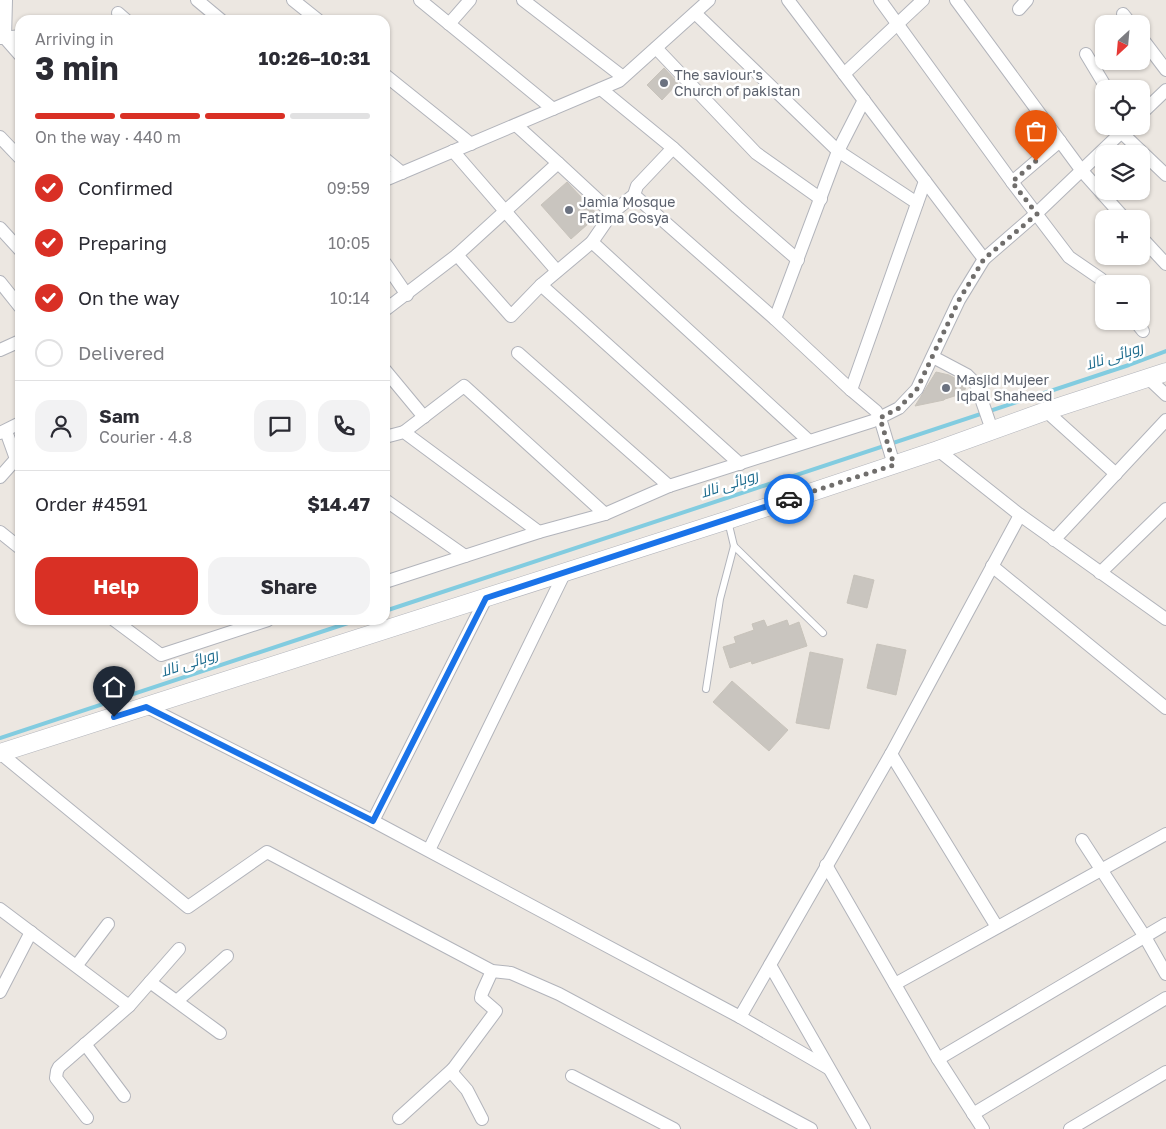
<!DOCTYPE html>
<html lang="en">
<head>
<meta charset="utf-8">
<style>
  :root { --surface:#fff; --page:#f2f2f3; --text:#2b2b33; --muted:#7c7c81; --line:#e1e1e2; --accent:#d93025 }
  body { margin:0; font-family:"Golos Text",Cairo,sans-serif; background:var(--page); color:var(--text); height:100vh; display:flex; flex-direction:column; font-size:19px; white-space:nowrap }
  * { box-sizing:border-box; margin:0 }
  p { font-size:16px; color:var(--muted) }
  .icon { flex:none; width:28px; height:28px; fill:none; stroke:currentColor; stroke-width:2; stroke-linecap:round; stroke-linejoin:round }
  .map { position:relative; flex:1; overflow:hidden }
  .sheet { position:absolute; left:15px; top:15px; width:375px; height:610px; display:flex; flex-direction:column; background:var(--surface); border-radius:15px; box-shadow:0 1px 4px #0004 }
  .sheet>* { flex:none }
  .needle { width:32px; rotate:206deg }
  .controls { position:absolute; left:1095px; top:15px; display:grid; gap:10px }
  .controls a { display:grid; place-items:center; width:55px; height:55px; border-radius:10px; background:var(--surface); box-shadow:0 1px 4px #0004; font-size:25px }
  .pin { position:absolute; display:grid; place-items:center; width:42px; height:42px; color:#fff; margin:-51px -21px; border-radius:50% 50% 50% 0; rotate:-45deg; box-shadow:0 0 5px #0007 }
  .pin .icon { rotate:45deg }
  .courier { position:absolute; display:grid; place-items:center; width:50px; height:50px; margin:-25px; border:4px solid #1a73e8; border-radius:50%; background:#fff; color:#222; box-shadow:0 1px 6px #0007 }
  .headline em { font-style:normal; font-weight:700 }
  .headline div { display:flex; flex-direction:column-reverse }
  .headline { display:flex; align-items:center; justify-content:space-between; height:85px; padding:0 20px }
  h1 { font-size:32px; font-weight:700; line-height:38px }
  .bar { display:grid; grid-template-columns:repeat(4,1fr); gap:8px 5px; align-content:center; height:60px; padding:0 20px }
  .bar i { height:6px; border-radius:4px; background:var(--line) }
  .bar .current { background:var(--accent) }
  .bar p { grid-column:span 4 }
  .line { display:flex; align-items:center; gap:12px; padding:0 20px; border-top:1px solid var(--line) }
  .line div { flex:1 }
  .round { display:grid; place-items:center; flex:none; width:52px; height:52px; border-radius:15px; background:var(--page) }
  ol { padding:0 20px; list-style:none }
  li { display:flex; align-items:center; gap:15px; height:55px }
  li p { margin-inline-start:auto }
  li .icon { padding:5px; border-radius:50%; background:var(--accent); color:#fff; stroke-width:4 }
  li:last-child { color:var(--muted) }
  li i { width:28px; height:28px; border:2px solid var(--line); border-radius:50% }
  .cta { display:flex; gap:10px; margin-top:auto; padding:10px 20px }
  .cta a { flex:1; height:58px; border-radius:15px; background:var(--accent); color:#fff; font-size:20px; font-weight:700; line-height:58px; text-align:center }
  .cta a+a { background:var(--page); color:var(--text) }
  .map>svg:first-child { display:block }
</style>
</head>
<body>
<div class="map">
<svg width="1166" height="1129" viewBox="0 0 1166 1129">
  <rect width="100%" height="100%" fill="#ece7e1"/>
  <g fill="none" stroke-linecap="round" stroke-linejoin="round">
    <g stroke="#82cce0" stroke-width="4">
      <path d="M385,611L1129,365L1166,351"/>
      <path d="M0,738L357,620"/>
    </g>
  </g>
  <g fill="#c9c5bf" stroke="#c8c3bb">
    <path d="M664,68L678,83L662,100L647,85Z"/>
    <path d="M567,182L598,215L571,239L541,205Z"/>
    <path d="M936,372L949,375L962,382L966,386L964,393L945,399L944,400L915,406Z"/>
    <path d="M854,575L874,580L867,608L847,603Z"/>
    <path d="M764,620L767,627L787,620L789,626L799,622L807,646L752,664L751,661L730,668L723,647L736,643L734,637L754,630L752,624Z"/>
    <path d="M877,644L906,650L896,695L867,688Z"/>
    <path d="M810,652L843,659L829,729L796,723Z"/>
    <path d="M732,681L788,730L769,751L713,702Z"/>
  </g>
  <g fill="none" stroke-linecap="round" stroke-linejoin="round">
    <g stroke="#b2b4bb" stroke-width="8">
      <g id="lane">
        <path d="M734,546L823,633"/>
        <path d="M706,689L720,599L734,546L728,521"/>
      </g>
    </g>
    <g stroke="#b2b4bb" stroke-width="14">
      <g id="street">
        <path d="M6,0L5,38L20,36"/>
        <path d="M197,0L221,20"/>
        <path d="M293,0L318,20"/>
        <path d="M420,0L553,109"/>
        <path d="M523,0L623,77"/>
        <path d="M788,0L844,74"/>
        <path d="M880,0L1012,182L1069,257L1101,279L1105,284"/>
        <path d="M923,0L844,74L984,259"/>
        <path d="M956,0L1082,171L1125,219"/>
        <path d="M1019,9L1027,0"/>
        <path d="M118,13L126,20"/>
        <path d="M695,13L838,151L917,203"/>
        <path d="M1123,14L1131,24"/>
        <path d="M449,24L470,0"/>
        <path d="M1141,37L1166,70"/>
        <path d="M0,38H5L20,55"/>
        <path d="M656,48L756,153L821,199"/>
        <path d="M1086,54L1107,89"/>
        <path d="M385,75L471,144"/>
        <path d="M601,89L673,148L737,207L798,260"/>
        <path d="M864,100L838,151L775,319L851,390L876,411L880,418L894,465"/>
        <path d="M1141,114L1166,90"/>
        <path d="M516,125L558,163"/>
        <path d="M1122,133L1166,175"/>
        <path d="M0,137L20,158"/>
        <path d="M453,151L557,271"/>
        <path d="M385,159L402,173"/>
        <path d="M385,180L619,81L709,0"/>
        <path d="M1012,182L1060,141"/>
        <path d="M634,195L775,319"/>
        <path d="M612,213L558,163L457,255L511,316L541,285L592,242L612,213L634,195L637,186L673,148"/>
        <path d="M0,228L20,250"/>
        <path d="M1141,237L1166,264"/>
        <path d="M592,242L809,441"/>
        <path d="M385,263L407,295"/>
        <path d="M0,282L20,307"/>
        <path d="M541,285L740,464"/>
        <path d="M385,310L457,255"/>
        <path d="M1135,321L1143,331"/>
        <path d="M0,350L20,341"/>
        <path d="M518,353L669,486"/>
        <path d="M933,357L967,375L976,384L992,430"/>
        <path d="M385,370L424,417"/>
        <path d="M1148,378L1166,395"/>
        <path d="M851,390L925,181"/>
        <path d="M1046,411L1116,474"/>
        <path d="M6,431L16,459"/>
        <path d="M404,432L464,386L605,514"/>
        <path d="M0,433L20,423"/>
        <path d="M385,437L404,432L539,532"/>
        <path d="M938,450L1020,515L1166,619"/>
        <path d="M0,477L16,459L20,462"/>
        <path d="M385,500L465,556"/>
        <path d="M0,532L20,548"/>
        <path d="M1054,540L1166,420"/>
        <path d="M992,566L1166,708"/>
        <path d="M1100,573L1166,509"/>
        <path d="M385,582L539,532L605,514L669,486L873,421L899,408L917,389L959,300L984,259L1037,213L1128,126"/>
        <path d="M114,620L161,655L268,620"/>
        <path d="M147,707L373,821L740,1017L891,754L1020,515"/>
        <path d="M0,753L188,907L267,852L492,971L511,973L559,994L811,1129"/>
        <path d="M891,754L997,927"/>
        <path d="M373,821L486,598"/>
        <path d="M1082,840L1145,937L1166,974"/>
        <path d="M429,850L565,572"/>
        <path d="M826,865L938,1059L983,1129"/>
        <path d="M0,909L129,1006"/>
        <path d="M77,965L108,924"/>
        <path d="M770,965L864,1129"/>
        <path d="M150,982L220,1033"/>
        <path d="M895,984L1166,834"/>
        <path d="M0,992L31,932"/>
        <path d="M177,1001L227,956"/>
        <path d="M740,1017L828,1068"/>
        <path d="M85,1044L124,1096"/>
        <path d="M938,1059L1166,924"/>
        <path d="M572,1076L674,1129"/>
        <path d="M973,1114L1166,998"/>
        <path d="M87,1118L56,1078L57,1071L59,1067L129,1006L179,949"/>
        <path d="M399,1118L453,1069"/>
        <path d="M482,1119L467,1090L453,1074V1069L496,1011L481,998L482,993L492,971"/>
        <path d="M1070,1129L1166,1072"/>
      </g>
    </g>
    <g stroke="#b2b4bb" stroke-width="19">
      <path id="secondary" d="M0,753L728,520L938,450L1046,411L1166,372"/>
    </g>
    <use href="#lane" stroke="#fff" stroke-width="6"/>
    <use href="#street" stroke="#fff" stroke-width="12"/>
    <use href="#secondary" stroke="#fff" stroke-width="18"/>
  </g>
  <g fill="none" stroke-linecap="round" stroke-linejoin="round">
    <path stroke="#706e6c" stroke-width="5" stroke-dasharray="0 9" d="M789,499L894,465L880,418L899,408L917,389L959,300L984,259L1037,214L1012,182L1036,161"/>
    <path stroke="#1a73e8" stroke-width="6" d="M114,717L146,707L373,821L486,598L789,499"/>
  </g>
  <g fill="#6b7280" stroke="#fff" stroke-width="2">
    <circle cx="664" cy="83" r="5"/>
    <circle cx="569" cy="210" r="5"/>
    <circle cx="946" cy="388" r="5"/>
  </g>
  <g text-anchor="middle" stroke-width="5" stroke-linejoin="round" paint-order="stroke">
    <g font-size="14" fill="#5b616d" stroke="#fff" text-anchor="start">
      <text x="674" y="80">The saviour's<tspan x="674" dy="16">Church of pakistan</tspan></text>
      <text x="579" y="207">Jamia Mosque<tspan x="579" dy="16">Fatima Gosya</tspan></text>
      <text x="956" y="385">Masjid Mujeer<tspan x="956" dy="16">Iqbal Shaheed</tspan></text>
    </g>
    <g font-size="15" font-style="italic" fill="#1f6d8f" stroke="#fff">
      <text transform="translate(1114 356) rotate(-18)" y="5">روہائی نالا</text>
      <text transform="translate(729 484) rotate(-18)" y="5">روہائی نالا</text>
      <text transform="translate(189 663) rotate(-18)" y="5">روہائی نالا</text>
    </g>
  </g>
</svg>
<div class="controls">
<a><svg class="needle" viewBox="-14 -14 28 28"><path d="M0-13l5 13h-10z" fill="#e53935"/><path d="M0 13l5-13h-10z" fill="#7c7c81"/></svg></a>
<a><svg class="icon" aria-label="locate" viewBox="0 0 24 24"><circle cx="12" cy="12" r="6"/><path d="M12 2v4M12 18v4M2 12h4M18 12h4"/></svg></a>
<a><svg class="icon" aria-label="layers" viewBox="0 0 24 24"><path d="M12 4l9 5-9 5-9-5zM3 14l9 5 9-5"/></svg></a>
<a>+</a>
<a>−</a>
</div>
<div class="pin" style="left:1036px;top:161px;background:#ea580c"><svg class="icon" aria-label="bag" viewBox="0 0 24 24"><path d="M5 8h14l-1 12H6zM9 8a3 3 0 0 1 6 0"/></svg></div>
<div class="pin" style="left:114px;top:717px;background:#1f2937"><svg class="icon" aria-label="home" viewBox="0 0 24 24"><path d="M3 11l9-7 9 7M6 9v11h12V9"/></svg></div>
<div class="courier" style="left:789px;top:499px"><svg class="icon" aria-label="car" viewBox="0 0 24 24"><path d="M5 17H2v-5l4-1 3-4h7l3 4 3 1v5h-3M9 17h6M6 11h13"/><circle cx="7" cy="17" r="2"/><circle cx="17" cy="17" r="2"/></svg></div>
<section class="sheet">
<div class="headline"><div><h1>3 min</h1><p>Arriving in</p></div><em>10:26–10:31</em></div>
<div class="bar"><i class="current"></i><i class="current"></i><i class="current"></i><i></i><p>On the way · 440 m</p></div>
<ol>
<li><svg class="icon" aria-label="check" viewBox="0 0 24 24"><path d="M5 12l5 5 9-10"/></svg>Confirmed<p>09:59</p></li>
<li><svg class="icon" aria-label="check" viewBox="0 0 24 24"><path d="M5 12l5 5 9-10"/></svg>Preparing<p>10:05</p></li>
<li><svg class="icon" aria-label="check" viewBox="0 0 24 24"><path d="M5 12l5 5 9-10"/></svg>On the way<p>10:14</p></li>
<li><i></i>Delivered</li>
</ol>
<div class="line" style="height:90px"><a class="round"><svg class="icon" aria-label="person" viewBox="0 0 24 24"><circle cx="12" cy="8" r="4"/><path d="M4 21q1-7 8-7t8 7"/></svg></a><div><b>Sam</b><p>Courier · 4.8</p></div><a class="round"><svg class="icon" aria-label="chat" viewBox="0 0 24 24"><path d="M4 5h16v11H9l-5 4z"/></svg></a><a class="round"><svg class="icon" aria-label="phone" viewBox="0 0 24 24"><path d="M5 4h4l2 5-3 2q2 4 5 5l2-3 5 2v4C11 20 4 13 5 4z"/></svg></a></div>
<div class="line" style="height:65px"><div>Order #4591</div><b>$14.47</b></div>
<div class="cta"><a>Help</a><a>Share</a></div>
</section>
</div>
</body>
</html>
